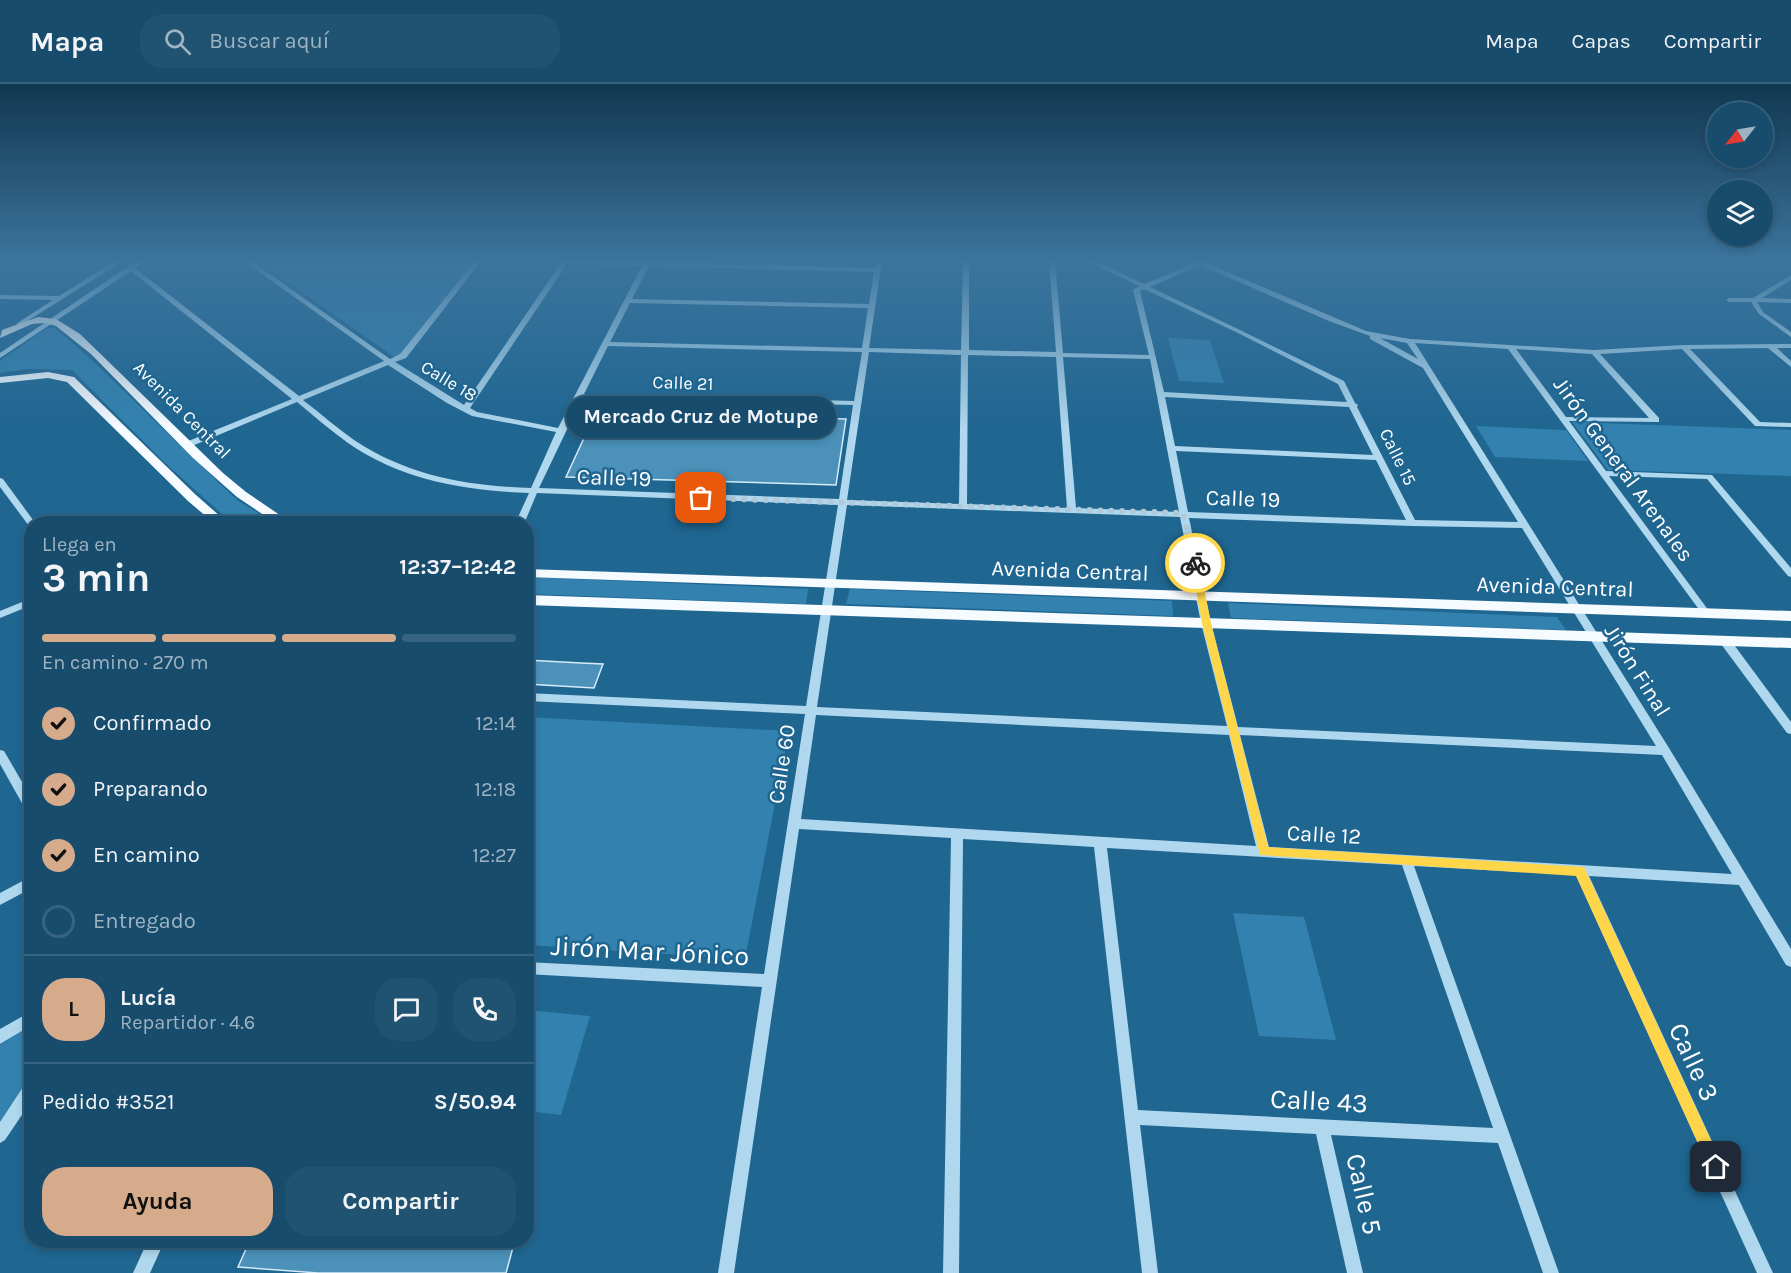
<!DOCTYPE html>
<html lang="es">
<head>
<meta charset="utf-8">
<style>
  :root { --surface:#174c6d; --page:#205372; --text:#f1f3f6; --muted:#9eb4c2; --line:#366380; --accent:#d6ab8b }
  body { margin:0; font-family:Karla,sans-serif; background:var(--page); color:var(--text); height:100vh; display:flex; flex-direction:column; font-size:22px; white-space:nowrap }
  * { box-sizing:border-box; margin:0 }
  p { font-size:20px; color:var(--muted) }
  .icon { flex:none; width:33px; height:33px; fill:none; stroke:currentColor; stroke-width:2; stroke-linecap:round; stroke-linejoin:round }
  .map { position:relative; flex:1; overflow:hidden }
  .details { position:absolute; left:24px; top:432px; width:510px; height:732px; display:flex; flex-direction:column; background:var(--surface); border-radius:24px; box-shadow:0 3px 9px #0003,0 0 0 2px var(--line) }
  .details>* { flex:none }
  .needle { width:39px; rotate:239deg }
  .buttons { position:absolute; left:1707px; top:18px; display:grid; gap:12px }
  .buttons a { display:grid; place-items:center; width:66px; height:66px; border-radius:50%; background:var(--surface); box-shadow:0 3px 9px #0003,0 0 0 2px var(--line); font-size:30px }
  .pin { position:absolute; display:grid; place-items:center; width:51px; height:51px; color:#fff; margin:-26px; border-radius:12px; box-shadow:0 3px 9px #0006 }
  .courier { position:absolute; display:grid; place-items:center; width:60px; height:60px; margin:-30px; border:4px solid #ffd54a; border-radius:50%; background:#fff; color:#222; box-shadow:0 2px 8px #0007 }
  .bubble { position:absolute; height:42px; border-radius:21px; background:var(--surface); box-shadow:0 3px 9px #0003,0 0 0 2px var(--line); font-size:20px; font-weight:700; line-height:42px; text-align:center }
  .summary em { font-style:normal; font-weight:700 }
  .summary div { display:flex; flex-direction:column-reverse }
  .summary { display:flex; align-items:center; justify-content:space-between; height:102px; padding:0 18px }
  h1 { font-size:39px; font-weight:700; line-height:45px }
  .bar { display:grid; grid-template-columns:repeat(4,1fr); gap:9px 6px; align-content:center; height:72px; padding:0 18px }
  .bar i { height:8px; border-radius:4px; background:var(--line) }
  .bar .current { background:var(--accent) }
  .bar p { grid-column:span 4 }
  .line { display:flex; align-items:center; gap:15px; padding:0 18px; border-top:2px solid var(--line) }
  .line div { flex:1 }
  .round { display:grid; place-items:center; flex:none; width:63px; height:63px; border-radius:24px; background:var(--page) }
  ol { padding:0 18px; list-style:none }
  li { display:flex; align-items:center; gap:18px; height:66px }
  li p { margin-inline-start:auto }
  li .icon { padding:6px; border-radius:50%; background:var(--accent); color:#111; stroke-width:4 }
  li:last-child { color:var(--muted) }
  li i { width:33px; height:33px; border:3px solid var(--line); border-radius:50% }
  .button { display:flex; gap:12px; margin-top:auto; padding:12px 18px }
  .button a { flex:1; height:69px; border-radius:24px; background:var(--accent); color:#111; font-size:24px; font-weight:700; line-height:69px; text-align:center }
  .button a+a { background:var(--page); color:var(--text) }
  header { display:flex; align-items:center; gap:36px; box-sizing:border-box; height:84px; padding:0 30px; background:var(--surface); border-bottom:2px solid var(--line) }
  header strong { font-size:28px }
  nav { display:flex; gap:33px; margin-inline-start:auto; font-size:21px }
  .search { width:420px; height:54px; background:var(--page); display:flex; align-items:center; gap:15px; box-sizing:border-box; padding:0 21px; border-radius:24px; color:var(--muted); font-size:22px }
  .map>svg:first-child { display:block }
</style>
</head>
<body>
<header>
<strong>Mapa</strong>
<div class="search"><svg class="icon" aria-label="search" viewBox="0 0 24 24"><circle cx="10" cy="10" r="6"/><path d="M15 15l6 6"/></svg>Buscar aquí</div>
<nav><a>Mapa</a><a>Capas</a><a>Compartir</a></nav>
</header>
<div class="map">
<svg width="1791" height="1189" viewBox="0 0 1791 1189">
  <rect width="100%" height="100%" fill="#1f6691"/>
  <g fill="#3281ae">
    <path d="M258,177L474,178L398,272L394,273Z"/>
    <path d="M47,244H55L94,278L237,416L275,439H232L164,378L72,286L28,285L0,289V277Z"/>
    <path d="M1168,254L1210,256L1224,299L1179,297Z"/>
    <path d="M1572,338L1791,346V392L1608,386Z"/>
    <path d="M1476,342L1566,346L1588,377L1495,373Z"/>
    <path d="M527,493L808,505L806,520L527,510Z"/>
    <path d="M850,505L1172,517L1173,532L846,520Z"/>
    <path d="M1228,519L1557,533L1566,546L1231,534Z"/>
    <path d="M527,633L789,647L745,875L527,861Z"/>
    <path d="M1233,829L1304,833L1336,956L1259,952Z"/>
    <path d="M527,926L590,932L561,1031L527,1027Z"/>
    <path d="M31,941V1002L0,1051V961Z"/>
  </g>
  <g fill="#4b91b9" stroke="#d5ecfa" stroke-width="1.5">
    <path d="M596,328L846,335L836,401L566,393Z"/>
    <path d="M526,576L581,579L603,580L594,604L526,600Z"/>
    <path d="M250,1156H515L506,1189H318L238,1183Z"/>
  </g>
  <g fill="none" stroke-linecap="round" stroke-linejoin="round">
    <g fill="#afd7ed" fill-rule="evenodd">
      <path d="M115,177H123L21,241L16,240L53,216L0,215V211L59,212Z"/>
      <path d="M136,177H144L135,184L299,312L384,277L244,177H251L390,275L400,270L475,177H481L406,274L395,278L464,321L561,179H542L539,177H651L875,184L876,177H882L869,264L961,266L963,177H969V266L1056,268L1049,177H1055L1063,269L1149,271L1133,206L1139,202L1087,177H1095L1144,200L1195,179L1193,177H1202L1366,247L1410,255L1594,266L1684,261L1791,260V264H1777L1791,277V283L1768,264L1690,265L1760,338L1791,339V343L1755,342L1682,265L1600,270L1659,334V338L1569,337L1606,387L1712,391L1791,484V493L1788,492L1707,395L1609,392L1709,527L1711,529L1709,531H1703L1508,265L1415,259L1669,664L1791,865V883L1786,881L1739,801L1589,792L1773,1189H1757L1576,791L1414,782L1559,1189H1543L1498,1059L1331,1051L1363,1189H1347L1316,1050L1140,1041L1158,1189H1142L1094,763L963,755L959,1189H943L951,754L799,745L734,1189H718L762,903L526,890V878L764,890L805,630L526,617V609L806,622L838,421L537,409L524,440H515L529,409C466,407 401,396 348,359C330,346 314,332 297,318L192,362H186V358L292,315L131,187L0,274V269ZM567,180L642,182L558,344L477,328L470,324ZM1200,181L1329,237L1370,252V255L1423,284L1518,438L1415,436L1357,323L1358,321L1355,319L1344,297L1240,246L1150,203ZM649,182L874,188L869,220L632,215ZM1144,205L1236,248L1338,300L1347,318L1164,308L1140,207ZM630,219L868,224L862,264L610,258ZM1380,254L1407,259L1418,275ZM608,262L862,268L854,317L584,310ZM1516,265L1592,270L1649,334L1566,333ZM869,268L961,271L959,420L847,416ZM968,271L1056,273L1067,424L967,420ZM1063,273L1150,275L1179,428L1076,424ZM388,281L447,319L472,332L556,348L531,404C468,402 408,392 354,356C337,344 320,329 303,316ZM1165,313L1349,323L1373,371L1175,362ZM582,314L853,321L839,415L539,404ZM1176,367L1376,376L1406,436L1188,428ZM847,421L1180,433L1201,539L1227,642L817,623ZM1189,434L1412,442L1522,444L1656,662L1238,643L1211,539ZM816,631L1229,651L1256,762L801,735ZM1240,651L1662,671L1732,790L1269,763ZM1107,764L1402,781L1493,1044L1138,1026Z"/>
      <path d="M1791,191V196L1762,214L1791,215V219L1757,218L1763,228L1791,248V253L1759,230L1751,218H1729L1726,216L1729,214H1753Z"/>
      <path d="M0,394L3,395L36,440H32V443L29,442L0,403Z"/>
      <path d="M215,432L219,435C214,441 207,440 200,440Z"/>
      <path d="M32,514V521L0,534V527Z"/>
      <path d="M1725,553L1729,554L1791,638V650L1787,649L1721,560L1720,557Z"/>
      <path d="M0,666L4,667L32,715V732L28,730L0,680Z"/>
      <path d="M32,792V804L0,821V809Z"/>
      <path d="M32,927V941L0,960V945Z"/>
      <path d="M32,995V1016L5,1056L0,1059V1038L27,997Z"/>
      <path d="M148,1156H165L150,1189H133Z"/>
    </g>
    <g fill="#f6fbff" fill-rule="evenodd">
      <path d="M38,233L56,235L80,250L223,389L246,408L293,440H277L237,413L193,374L91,270L56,242L45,239L32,240L0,254L2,246Z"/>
      <path d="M48,288L74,293L196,411L229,440H215L188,417L67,298L48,294L0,299V293Z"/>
      <path d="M526,485L1791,527V537L526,493Z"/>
      <path d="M526,511L1791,554V564L526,521Z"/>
    </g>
  </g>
  <linearGradient id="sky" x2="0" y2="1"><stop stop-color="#113850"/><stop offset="0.51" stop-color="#3c749d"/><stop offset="1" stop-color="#3c749d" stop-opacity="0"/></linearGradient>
  <rect width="1791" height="344" fill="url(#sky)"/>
  <path fill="#ffd54a" d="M1195,476L1199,479L1211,539L1268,763L1584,783L1721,1078V1088H1711L1576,792L1260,771L1202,539L1191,479Z"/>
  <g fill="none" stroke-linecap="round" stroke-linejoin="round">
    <path stroke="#b1c9d8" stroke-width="6" stroke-dasharray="0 10.8" d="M701,414L1183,429L1195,479"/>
  </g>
  <g text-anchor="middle" stroke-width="5" stroke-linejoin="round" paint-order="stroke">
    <g font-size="18" fill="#fff" stroke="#1f6691">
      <text transform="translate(449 297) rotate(31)" y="6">Calle 18</text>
      <text transform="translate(683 299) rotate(2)" y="6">Calle 21</text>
      <text transform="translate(182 326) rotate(45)" y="6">Avenida Central</text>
      <text transform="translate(1398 373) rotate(64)" y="6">Calle 15</text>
    </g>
    <g font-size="22" fill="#fff" stroke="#1f6691">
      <text transform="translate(1624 385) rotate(54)" y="8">Jirón General Arenales</text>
      <text transform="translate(614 393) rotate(2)" y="8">Calle 19</text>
      <text transform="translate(1243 414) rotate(2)" y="8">Calle 19</text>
      <text transform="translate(1070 486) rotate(2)" y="8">Avenida Central</text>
      <text transform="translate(1555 502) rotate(2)" y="8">Avenida Central</text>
      <text transform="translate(1638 586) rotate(58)" y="8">Jirón Final</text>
      <text transform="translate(781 680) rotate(-81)" y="8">Calle 60</text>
      <text transform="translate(1324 750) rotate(3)" y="8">Calle 12</text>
    </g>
    <g font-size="27" fill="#fff" stroke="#1f6691">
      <text transform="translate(650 867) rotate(3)" y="9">Jirón Mar Jónico</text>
      <text transform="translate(1694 978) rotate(65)" y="9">Calle 3</text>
      <text transform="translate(1319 1017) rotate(3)" y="9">Calle 43</text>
      <text transform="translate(1364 1110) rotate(77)" y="9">Calle 5</text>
    </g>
  </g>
</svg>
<div class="buttons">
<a><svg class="needle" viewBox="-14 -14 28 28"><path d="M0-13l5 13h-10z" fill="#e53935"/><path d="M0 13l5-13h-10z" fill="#9eb4c2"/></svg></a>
<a><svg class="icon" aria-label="layers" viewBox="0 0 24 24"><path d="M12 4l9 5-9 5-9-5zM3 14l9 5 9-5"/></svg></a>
</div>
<div class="pin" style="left:701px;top:414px;background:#ea580c"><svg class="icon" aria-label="bag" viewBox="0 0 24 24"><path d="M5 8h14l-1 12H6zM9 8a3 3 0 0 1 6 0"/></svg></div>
<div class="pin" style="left:1716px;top:1083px;background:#1f2937"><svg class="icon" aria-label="home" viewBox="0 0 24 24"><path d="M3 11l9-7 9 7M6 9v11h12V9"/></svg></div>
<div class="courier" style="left:1195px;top:479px"><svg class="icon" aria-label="bike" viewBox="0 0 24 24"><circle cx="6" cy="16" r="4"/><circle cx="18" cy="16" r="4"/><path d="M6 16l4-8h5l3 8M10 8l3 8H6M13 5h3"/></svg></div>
<div class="bubble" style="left:566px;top:312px;width:270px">Mercado Cruz de Motupe</div>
<section class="details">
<div class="summary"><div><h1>3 min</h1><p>Llega en</p></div><em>12:37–12:42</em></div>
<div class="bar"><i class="current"></i><i class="current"></i><i class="current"></i><i></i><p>En camino · 270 m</p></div>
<ol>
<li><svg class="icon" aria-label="check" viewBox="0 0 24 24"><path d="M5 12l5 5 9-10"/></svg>Confirmado<p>12:14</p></li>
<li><svg class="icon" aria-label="check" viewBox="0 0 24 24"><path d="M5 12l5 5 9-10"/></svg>Preparando<p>12:18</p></li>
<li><svg class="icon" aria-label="check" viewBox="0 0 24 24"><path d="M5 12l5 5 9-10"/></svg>En camino<p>12:27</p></li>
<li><i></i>Entregado</li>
</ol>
<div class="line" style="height:108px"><b class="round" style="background:var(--accent);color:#111">L</b><div><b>Lucía</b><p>Repartidor · 4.6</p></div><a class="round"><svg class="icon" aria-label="chat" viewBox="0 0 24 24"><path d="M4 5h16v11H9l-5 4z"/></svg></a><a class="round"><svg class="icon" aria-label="phone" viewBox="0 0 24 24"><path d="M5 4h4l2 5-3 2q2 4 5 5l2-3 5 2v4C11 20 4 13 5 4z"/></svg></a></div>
<div class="line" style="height:78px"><div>Pedido #3521</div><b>S/50.94</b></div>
<div class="button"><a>Ayuda</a><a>Compartir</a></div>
</section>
</div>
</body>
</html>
